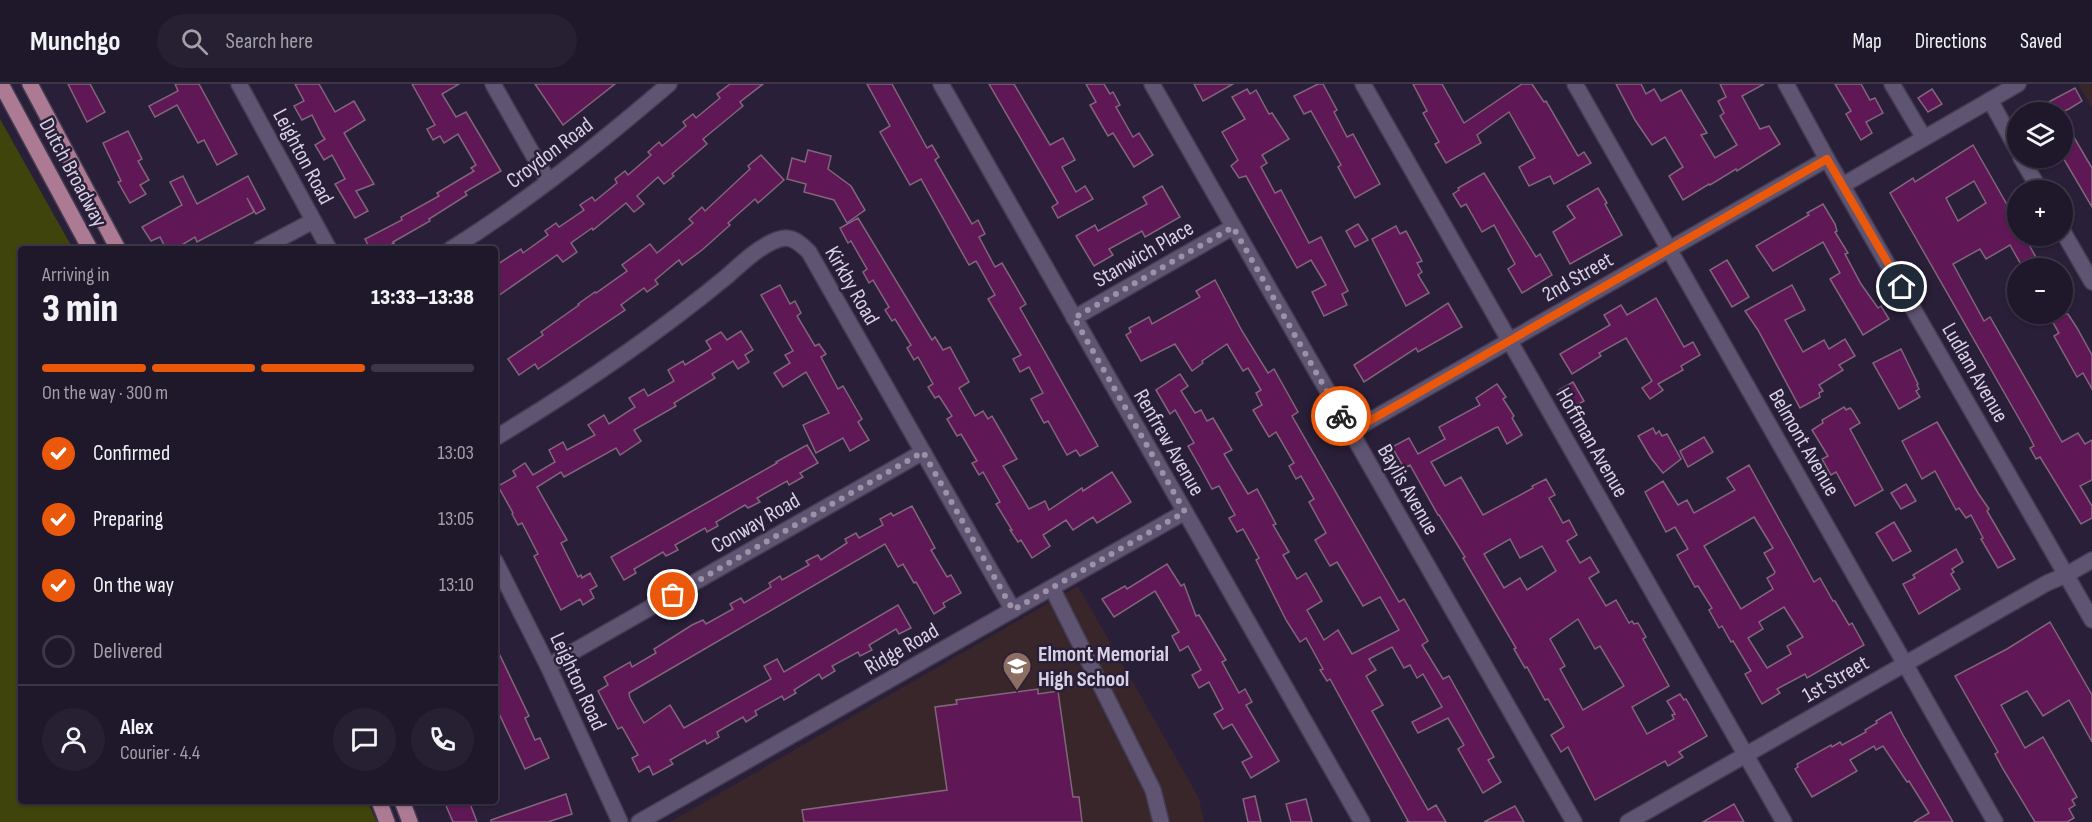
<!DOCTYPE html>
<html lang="en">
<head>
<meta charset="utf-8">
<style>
  :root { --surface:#1f172a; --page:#272032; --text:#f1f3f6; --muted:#a19fa8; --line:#3c3647; --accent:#ea580c }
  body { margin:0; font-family:"Sofia Sans Condensed",sans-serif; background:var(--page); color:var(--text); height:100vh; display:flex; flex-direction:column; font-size:22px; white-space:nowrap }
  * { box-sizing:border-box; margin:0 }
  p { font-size:20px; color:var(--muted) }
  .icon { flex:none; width:33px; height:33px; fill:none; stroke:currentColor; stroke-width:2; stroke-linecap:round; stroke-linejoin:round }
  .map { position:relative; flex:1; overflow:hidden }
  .details { position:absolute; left:18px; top:162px; width:480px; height:558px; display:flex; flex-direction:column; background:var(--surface); border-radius:6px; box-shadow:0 2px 4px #0004,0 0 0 2px var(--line) }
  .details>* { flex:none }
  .tools { position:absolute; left:2007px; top:18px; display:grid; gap:12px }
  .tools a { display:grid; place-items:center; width:66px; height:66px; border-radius:50%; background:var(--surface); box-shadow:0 2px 4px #0004,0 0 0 2px var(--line); font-size:30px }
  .pin { position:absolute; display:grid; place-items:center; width:51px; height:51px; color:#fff; margin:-26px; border:3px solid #fff; border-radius:50%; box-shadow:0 2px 6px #0007 }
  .courier { position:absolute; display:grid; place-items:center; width:60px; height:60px; margin:-30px; border:4px solid #ea580c; border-radius:50%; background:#fff; color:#222; box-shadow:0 2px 8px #0007 }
  .headline em { font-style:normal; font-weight:800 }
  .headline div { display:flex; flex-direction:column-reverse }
  .headline { display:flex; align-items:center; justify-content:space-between; height:102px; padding:0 24px }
  h1 { font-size:39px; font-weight:800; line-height:45px }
  .bar { display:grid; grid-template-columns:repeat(4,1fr); gap:9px 6px; align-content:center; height:72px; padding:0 24px }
  .bar i { height:8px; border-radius:4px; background:var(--line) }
  .bar .selected { background:var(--accent) }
  .bar p { grid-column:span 4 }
  .line { display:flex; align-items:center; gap:15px; padding:0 24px; border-top:2px solid var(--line) }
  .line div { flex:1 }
  .round { display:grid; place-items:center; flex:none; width:63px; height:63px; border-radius:32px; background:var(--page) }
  ol { padding:0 24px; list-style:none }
  li { display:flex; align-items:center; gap:18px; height:66px }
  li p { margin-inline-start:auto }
  li .icon { padding:6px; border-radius:50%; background:var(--accent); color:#fff; stroke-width:4 }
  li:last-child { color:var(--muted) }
  li i { width:33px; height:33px; border:3px solid var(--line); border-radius:50% }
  header { display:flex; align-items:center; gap:36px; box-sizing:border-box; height:84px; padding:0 30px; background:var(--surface); border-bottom:2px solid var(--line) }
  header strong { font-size:28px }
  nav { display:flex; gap:33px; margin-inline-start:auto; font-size:21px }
  .search { width:420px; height:54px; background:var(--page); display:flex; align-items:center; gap:15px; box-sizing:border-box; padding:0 21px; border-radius:33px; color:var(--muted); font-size:22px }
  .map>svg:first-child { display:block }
</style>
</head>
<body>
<header>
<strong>Munchgo</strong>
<div class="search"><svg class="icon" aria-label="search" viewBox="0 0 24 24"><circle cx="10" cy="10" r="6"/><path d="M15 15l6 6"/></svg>Search here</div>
<nav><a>Map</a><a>Directions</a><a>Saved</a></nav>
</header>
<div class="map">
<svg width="2092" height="738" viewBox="0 0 2092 738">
  <rect width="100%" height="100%" fill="#291f38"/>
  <g fill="#39262b">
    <path d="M2078,0H2092V24Z"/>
    <path d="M1078,502L1199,714L1204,738H670Z"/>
  </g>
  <path fill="#3f440c" d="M0,35L73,165H21V717H367L377,738H0Z"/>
  <g fill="#5f1855" stroke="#82657b" stroke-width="1.5" fill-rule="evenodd">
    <path d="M68,0H90L105,28L87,38Z"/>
    <path d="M175,0H199L237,70L217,81L204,56L198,59L177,21L155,33L149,22L178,7Z"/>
    <path d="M295,0H319L335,28L354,17L365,36L344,49L374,100L356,107L368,127L355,134L335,100L345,95L332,71L324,76L315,61L325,55L322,51L312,31L302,36L294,22L304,17Z"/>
    <path d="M412,0H459L442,10L456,33L466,28L501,87L465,108L467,111L429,135L430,137L393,158L394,159L383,165H370L365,155L402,136L401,133L439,112L437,109L474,87L471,84L476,81L458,50L444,59L440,52L433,56L427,45L435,41Z"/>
    <path d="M535,0H615L563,41Z"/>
    <path d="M730,0H763L740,18L743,22L703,55L707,60L672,90L674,92L664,100L658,93L637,112L644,120L634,128L626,119L593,146L592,144L571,159L577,168L563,178L557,171L495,214V182L521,165L523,169L548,151L545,147L556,139L559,143L584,126L580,121L592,113L595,117L617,99L615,95L625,87L628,91L651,71L648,68L659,58L662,62L686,42L683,38L693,30L696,34L720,14L717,10Z"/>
    <path d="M867,0H892L927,64L932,61L939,73L935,76L972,140L978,136L985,150L979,153L995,183L1002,179L1026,220L1020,224L1098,362L1080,372L1076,366L1067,371L1048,337L1044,339L1031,315L1043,309L1029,283L1020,288L1013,275L1021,271L988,215L995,211L976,177L969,181L921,95L910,101L880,48L890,42Z"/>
    <path d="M989,0H1014L1050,61L1063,54L1075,76L1062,83L1076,108L1085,102L1093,115L1058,134L1052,123L1058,119Z"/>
    <path d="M1086,0H1104L1110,10L1113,8L1120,21L1116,23L1133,53L1139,49L1153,71L1134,83L1113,49L1108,52L1090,21L1096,18Z"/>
    <path d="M1194,0H1233L1203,17Z"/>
    <path d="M1318,0H1323L1337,26L1334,28L1347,53L1353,50L1380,100L1355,114L1338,83L1341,81L1311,27L1304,30L1294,12Z"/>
    <path d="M1413,0H1442L1464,39L1522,0H1532L1544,18L1546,17L1578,72L1584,68L1591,79L1554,100L1550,92L1529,102L1519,83L1535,74L1509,28L1477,51L1481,59L1446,79L1435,60L1439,58L1423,29L1427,27Z"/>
    <path d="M1616,0H1641L1646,10L1654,5L1661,17L1681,6L1707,49L1701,51L1715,74L1737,61L1720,32L1724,29L1718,17L1726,13L1720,0H1764L1742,12L1760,45L1769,42L1780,60L1737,87L1736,85L1710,101L1709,100L1683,116L1669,92L1683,83L1665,53L1652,61L1635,36Z"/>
    <path d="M1835,0H1861L1870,16L1875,14L1883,29L1866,38L1872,49L1861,56L1846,30L1851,27Z"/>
    <path d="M2075,4L2082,17L2069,25L2062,28H2030Z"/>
    <path d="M1247,5L1250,10L1256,6L1269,30L1272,29L1289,55L1262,71L1267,79L1261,83L1275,109L1281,106L1309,159L1321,153L1348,207L1342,210L1347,221L1324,232L1312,208L1326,201L1311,176L1297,184L1246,92L1239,94L1231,82L1238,76L1222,48L1245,35L1232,13Z"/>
    <path d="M1932,5L1942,20L1928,28L1918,14Z"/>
    <path d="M2062,33L2092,84V123L2062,72Z"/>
    <path d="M128,47L142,75L138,77L149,96L140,101L146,110L130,119L118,98L121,97L103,59Z"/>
    <path d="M1973,61L2018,140V152H2024L2042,184H2023L2010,161L1986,175L1980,165L1953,180L1984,237L1990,233L2062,358L2078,349L2085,360L2092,356V396L2080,402L2092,422V434L2081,440L2040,373L2036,375L2030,364L2034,362L2029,352L1890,109L1913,94L1915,98ZM1974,97L1986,119L1958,137L1946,114Z"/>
    <path d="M808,66L831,72L828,85L851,102L865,126L847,139L834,116L804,108L806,100L787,95L792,74L805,78Z"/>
    <path d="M761,71L784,96L758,119L755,115L728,139L730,141L702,166L682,181L679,176L655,196L658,200L647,208L644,204L621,221L625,226L538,285L535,280L519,291L508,275L543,251L541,248L579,221L578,220L595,208L596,209L627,187L622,181L650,160L657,169L693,139L689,135L702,123L705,127L750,85L748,82Z"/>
    <path d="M1484,89L1536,173L1540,170L1552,191L1522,209L1508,185L1515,180L1494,141L1482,148L1466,120L1461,123L1453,110L1459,106L1458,104Z"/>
    <path d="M183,92L197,120L248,92L265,125L256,130L247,114L254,128L197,158L195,153L175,165H166L160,153L151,157L142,143L182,121L170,98Z"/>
    <path d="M1162,102L1180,133L1145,153L1142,147L1109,165L1113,171L1094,182L1076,152L1095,141L1098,147L1147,120L1143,113Z"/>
    <path d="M1598,104L1607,119L1605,120L1622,151L1570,180L1553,148L1575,134L1567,122Z"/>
    <path d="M1823,120L1835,140L1837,147L1835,148L1848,169L1845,170L1861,200L1878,224L1881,222L1889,235L1863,251L1830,195L1840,189L1823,158L1773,187L1756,162L1809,131L1807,129Z"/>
    <path d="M858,134L932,256L935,253L943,266L950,263L969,298L959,304L975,332L983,327L988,335L992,332L1017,375L1003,382L1029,425L1045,417L1049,426L1082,404L1083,407L1112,388L1131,418L1097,439L1093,433L1073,446L1066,436L1043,451L1050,462L1032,474L1021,456L1018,458L1010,446H1012L996,420L1000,418L983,388L979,391L972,379L977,377L961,350L957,352L947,335L952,332L939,312L935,314L928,303L933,300L918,273L914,276L907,264L911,261L895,235L892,237L885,226L889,223L873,196L869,199L863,188L867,185L851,157L848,159L840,144Z"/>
    <path d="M1358,140L1368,156L1355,163L1346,147Z"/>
    <path d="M1396,142L1400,150L1406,147L1422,177L1417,179L1422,188L1418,191L1429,209L1406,222L1372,155Z"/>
    <path d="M1727,176L1749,213L1732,223L1710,186Z"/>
    <path d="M1215,196L1242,247L1268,289L1274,285L1298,328L1292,332L1399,518L1404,515L1428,557L1422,561L1443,595L1449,592L1494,673L1488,676L1501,698L1483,709L1458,665L1464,661L1448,634L1418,649L1412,638L1442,623L1423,590L1417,594L1410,581L1404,584L1392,563L1369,575L1376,586L1366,592L1383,621L1372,627L1428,726L1436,721L1446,738H1406L1408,737L1330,595L1327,597L1320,586L1323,585L1306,554L1300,558L1286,536L1256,476L1259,474L1243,445L1237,448L1229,434L1235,431L1219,402L1212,405L1200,383L1188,362L1194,359L1175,326L1170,330L1156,306L1180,290L1188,302L1181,307L1195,329L1201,326L1207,337L1213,334L1232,366L1224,370L1248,410L1257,405L1276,440L1273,441L1289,468L1283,471L1297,495L1306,489L1322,517L1307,526L1324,556L1338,546L1352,570L1399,546L1380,513L1363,522L1337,478L1330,482L1315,456L1326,449L1309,418L1314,415L1301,392L1296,395L1289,382L1294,379L1276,348L1269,353L1253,326L1262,321L1256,309L1261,306L1248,284L1243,287L1227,260L1202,277L1203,279L1192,287L1175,260L1141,277L1126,251L1131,248L1129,244L1149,233L1152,240L1200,213L1196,207Z"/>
    <path d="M780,201L790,220L795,217L801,229L797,232L815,262L819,260L826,270L821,273L838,305L843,302L862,335L858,338L869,356L850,367L843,354L816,369L803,341L829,329L806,288L783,303L774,289L790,279L785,271L793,267L761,211Z"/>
    <path d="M1792,201L1805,226L1785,236L1803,268L1824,256L1829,265L1845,255L1855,272L1839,281L1843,286L1819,301L1823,307L1819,309L1820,313L1800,324L1758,246L1745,227Z"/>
    <path d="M1656,214L1684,263L1693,258L1700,271L1681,282L1683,286L1658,300L1663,306L1650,315L1642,304L1652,297L1626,254L1599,269L1601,272L1572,290L1560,270L1610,241L1604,231L1621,221L1627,231Z"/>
    <path d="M1448,219L1462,243L1418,268L1416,264L1364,298L1354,281Z"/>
    <path d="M2048,230H2068L2077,244L2092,271V305L2083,289L2077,293L2054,252L2059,249Z"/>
    <path d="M741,247L753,266L745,271L749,278L738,285L733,277L712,290L715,294L674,319L676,322L634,346L641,357L620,371L616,364L564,393L561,388L537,403L567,456L561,459L578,493L581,491L582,494L590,489L597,502L590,506L594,514L583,521L580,515L561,526L534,472L538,470L522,439L518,441L512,430L513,429L498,402L516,392L513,387L525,379L533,391L555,378L549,366L563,358L567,366L595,351L588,341L604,331L609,340L635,323L629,314L644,305L648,312L674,297L668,286L683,277L685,281L711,265L706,257L721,248L727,256Z"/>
    <path d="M1901,265L1918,300L1917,301L1919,305L1916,307L1920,313L1899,325L1873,279Z"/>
    <path d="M1573,298L1584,317L1570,325L1559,306Z"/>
    <path d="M1497,300L1506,313L1503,315L1514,332L1512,334L1522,351L1507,360L1498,343L1495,344L1431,378L1445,402L1461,393L1483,431L1533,404L1532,402L1546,395L1555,411L1549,414L1563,439L1569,436L1577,451L1567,457L1580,479L1590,473L1599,488L1589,494L1606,522L1616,516L1629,539L1632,537L1634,540L1638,539L1646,553L1643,555L1669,602L1632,623L1647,650L1674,635L1672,631L1675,630L1667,617L1680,610L1684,616L1686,615L1707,652L1679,668L1683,673L1668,682L1665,677L1595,716L1568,663L1561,668L1551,651L1564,643L1548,615L1545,616L1527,583L1525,584L1514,565L1516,564L1463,474L1465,473L1439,431H1438L1410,381L1404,384L1392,363L1409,354L1418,370L1445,355L1439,343L1480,321L1476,314ZM1510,455L1520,474L1542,462L1556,487L1527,506L1520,494L1504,504L1484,470ZM1578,535L1595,565L1600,562L1624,602L1583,626L1560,585L1565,582L1550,555Z"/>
    <path d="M1844,323L1846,326L1850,324L1852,326L1860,339L1850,345L1883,406L1855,422L1836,388L1831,391L1822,375L1828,372L1812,346L1823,339L1822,336Z"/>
    <path d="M1937,338L1978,409L1989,425L1987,427L2015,475L1998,484L1981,455L1983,454L1971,431L1966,434L1959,424L1956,426L1935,387L1922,395L1902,357Z"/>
    <path d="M1653,344L1656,350L1659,347L1662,352L1667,350L1681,375L1663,389L1651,374L1638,352Z"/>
    <path d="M1704,353L1713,368L1688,383L1680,367Z"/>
    <path d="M807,361L818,379L800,389L803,393L789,401L787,397L757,414L760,418L748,424L745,421L716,438L718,442L707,448L705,444L675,461L678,466L666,472L663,468L634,485L636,489L624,496L611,473L777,379L776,378Z"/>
    <path d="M1749,381L1814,498L1820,494L1833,517H1835L1849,541L1852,539L1864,561L1807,594L1805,590L1777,605L1780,609L1762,620L1745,590L1751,587L1733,557L1731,558L1722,542L1719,544L1709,526L1712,524L1698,502L1695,503L1677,471L1688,465L1675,443L1666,448L1645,408L1663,397L1678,421L1687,416L1694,429L1735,406L1727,394ZM1754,433L1773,464L1764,469L1775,488L1774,490L1767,494L1773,505L1741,525L1704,462ZM1784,523L1803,553L1787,562L1791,570L1767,584L1748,554L1763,545L1759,538Z"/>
    <path d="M1906,400L1916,417L1901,425L1891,409Z"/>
    <path d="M912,422L935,464L931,466L947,493L951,491L961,509L943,519L945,523L934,530L916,498L914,499L903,480L898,483L885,460L629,609L630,614L644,639L670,621L684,644L771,595L764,582L777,575L784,588L898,521L911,544L899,550L896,545L869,561L872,566L860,572L858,568L832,582L835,587L822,595L819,590L794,606L796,609L784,616L782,612L755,627L757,631L746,638L743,633L717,648L719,653L707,660L705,656L670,676L673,680L653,691L649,682L639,688L632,674L638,671L622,643L618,645L598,607L608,601L604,593L630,578L632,583L656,569L654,565L692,541L703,536L706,540L733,525L730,520L741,514L744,519L771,503L769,499L780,492L782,496L809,481L806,477L818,471L821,476L847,459L845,455L856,449L859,454L883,441L880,435L891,429L893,432Z"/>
    <path d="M1894,438L1911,467L1893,477L1876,449Z"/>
    <path d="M1956,465L1963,478L1952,485L1954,488L1951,490L1960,505L1919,530L1903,500L1915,494L1913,491Z"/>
    <path d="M1167,480L1181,502L1184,500L1196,532L1199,531L1226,576L1222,578L1239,609L1245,605L1252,618L1246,621L1279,677L1251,694L1242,678L1252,673L1232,640L1223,645L1214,630L1223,625L1209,598L1199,604L1192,591L1201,586L1188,562L1180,567L1172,552L1179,548L1155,507L1114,533L1102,515L1125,502L1127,505Z"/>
    <path d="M2050,538L2092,611V658L2069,616L2043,632L2027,607L2001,621L2025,664L2043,653L2077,713L2072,716L2075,721L2069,725L2074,734L2067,738H2035L2003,685L1995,670L1998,668L1955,592L2007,565Z"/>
    <path d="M495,561L529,632L525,634L535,656L540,654L549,674L525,685L495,621Z"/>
    <path d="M1038,605V610L1058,607L1073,713H1079L1082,738H804L802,726L947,706L935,623L957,620L956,616Z"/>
    <path d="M1891,628L1903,651L1953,738H1914L1929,729L1909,697L1907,698L1883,662L1876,666L1874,662L1850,676L1857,687L1812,713L1795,685L1798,683L1797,680L1831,661L1832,663L1840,658L1842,661L1866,648L1865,646L1877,639L1876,637Z"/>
    <path d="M566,710L572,730L548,738H491V736Z"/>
    <path d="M1255,712L1261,738H1248L1243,715Z"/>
    <path d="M1306,715L1312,738H1291L1286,720Z"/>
    <path d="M444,717H469L477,738H453Z"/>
    <path d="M1734,720L1744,738H1703Z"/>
    <path d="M1515,722L1524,738H1484Z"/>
  </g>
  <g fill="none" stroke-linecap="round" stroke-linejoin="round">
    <g stroke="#443d52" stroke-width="18">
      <g id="minor">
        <path d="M239,0L329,165"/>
        <path d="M493,0L548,97"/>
        <path d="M941,0L1362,738"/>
        <path d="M1152,0L1574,738"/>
        <path d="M1363,0L1784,738"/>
        <path d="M1575,0L1995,738"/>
        <path d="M1786,0L1827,75L2092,536"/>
        <path d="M1892,0L1924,54"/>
        <path d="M1990,16L2018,67"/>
        <path d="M2021,74L2040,106"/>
        <path d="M1843,101L2018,0"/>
        <path d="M2062,146L2092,198"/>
        <path d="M260,165L313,137"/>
        <path d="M451,165C528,117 600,59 669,0"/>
        <path d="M1074,234L1233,143"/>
        <path d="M1350,348L1827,75"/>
        <path d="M495,354C575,306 653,253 725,194C740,181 766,155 786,154C795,154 803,162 809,168L1013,526"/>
        <path d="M495,477L548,582L620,738"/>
        <path d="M1052,504L1153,706L1161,738"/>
        <path d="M548,582L923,368"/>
        <path d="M639,738L1185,428"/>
        <path d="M1628,738L2047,499L2066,491L2092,476"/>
      </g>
    </g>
    <g stroke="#443d52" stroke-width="18">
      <g id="major">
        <path d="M1,0L90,165"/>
        <path d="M30,0L118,165"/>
        <path d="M379,717L387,738"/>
        <path d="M402,717L410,738"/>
      </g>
    </g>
    <use href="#minor" stroke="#5f5572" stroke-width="15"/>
    <use href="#major" stroke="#ac7a93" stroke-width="15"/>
  </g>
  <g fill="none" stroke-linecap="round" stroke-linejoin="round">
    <path stroke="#9a93a7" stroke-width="6" stroke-dasharray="0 10.8" d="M673,511L923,368L1013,526L1185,428L1074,234L1233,143L1341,332"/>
    <path stroke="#ea580c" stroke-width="8" d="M1341,332L1350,348L1827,75L1902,203"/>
  </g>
  <defs>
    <g id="school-pin" transform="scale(1.5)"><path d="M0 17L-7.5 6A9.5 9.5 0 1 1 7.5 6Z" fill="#8d6e63" stroke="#291f38"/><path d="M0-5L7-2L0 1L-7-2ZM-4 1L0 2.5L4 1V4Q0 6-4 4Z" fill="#fff"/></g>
  </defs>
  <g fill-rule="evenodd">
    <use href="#school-pin" x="1017" y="582"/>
  </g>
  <g text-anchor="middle" stroke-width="5" stroke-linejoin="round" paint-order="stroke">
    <g font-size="22" fill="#d7d2e3" stroke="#291f38">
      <text transform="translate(549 68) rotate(-37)" y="8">Croydon Road</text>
      <text transform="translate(304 72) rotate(62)" y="8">Leighton Road</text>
      <text transform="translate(74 88) rotate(62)" y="8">Dutch Broadway</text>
      <text transform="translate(1143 169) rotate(-30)" y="8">Stanwich Place</text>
      <text transform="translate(1577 192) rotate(-30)" y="8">2nd Street</text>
      <text transform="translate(853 201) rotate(60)" y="8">Kirkby Road</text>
      <text transform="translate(1976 288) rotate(60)" y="8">Ludlam Avenue</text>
      <text transform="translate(1170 358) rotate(60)" y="8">Renfrew Avenue</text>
      <text transform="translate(1593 358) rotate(60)" y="8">Hoffman Avenue</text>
      <text transform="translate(1805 358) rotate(60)" y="8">Belmont Avenue</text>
      <text transform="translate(1409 405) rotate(60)" y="8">Baylis Avenue</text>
      <text transform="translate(755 438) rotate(-30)" y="8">Conway Road</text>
      <text transform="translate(901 564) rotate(-30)" y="8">Ridge Road</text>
      <text transform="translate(1835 594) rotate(-30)" y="8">1st Street</text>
      <text transform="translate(579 597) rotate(65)" y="8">Leighton Road</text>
    </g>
    <g font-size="22" font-weight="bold" fill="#d7d2e3" stroke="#291f38" text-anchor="start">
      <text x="1038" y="577">Elmont Memorial<tspan x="1038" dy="25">High School</tspan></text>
    </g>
  </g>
</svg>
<div class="tools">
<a><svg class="icon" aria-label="layers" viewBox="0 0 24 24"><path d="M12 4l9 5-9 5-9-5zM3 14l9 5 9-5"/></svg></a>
<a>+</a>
<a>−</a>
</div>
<div class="pin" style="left:673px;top:511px;background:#ea580c"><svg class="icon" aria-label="bag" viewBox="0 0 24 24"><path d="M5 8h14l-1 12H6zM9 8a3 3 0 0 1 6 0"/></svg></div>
<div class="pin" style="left:1902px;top:203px;background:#1f2937"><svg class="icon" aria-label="home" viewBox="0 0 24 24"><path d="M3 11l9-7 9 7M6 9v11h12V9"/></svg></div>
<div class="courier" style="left:1341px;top:332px"><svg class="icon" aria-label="bike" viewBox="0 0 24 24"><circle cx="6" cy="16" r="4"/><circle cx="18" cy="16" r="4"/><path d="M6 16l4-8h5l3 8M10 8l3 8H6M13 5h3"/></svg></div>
<section class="details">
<div class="headline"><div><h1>3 min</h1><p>Arriving in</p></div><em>13:33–13:38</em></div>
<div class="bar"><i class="selected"></i><i class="selected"></i><i class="selected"></i><i></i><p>On the way · 300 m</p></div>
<ol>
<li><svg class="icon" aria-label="check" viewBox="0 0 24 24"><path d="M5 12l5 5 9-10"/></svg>Confirmed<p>13:03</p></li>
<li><svg class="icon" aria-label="check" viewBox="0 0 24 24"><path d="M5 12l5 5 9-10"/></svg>Preparing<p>13:05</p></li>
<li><svg class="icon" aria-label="check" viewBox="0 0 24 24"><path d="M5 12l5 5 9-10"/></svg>On the way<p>13:10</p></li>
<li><i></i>Delivered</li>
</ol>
<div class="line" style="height:108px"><a class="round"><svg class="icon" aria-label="person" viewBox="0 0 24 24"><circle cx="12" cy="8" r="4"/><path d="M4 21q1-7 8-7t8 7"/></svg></a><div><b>Alex</b><p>Courier · 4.4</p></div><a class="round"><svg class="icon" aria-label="chat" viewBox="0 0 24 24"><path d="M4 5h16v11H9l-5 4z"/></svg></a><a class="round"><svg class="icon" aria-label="phone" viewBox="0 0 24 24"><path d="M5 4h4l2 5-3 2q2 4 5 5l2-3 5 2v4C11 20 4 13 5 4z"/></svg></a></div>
</section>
</div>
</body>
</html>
